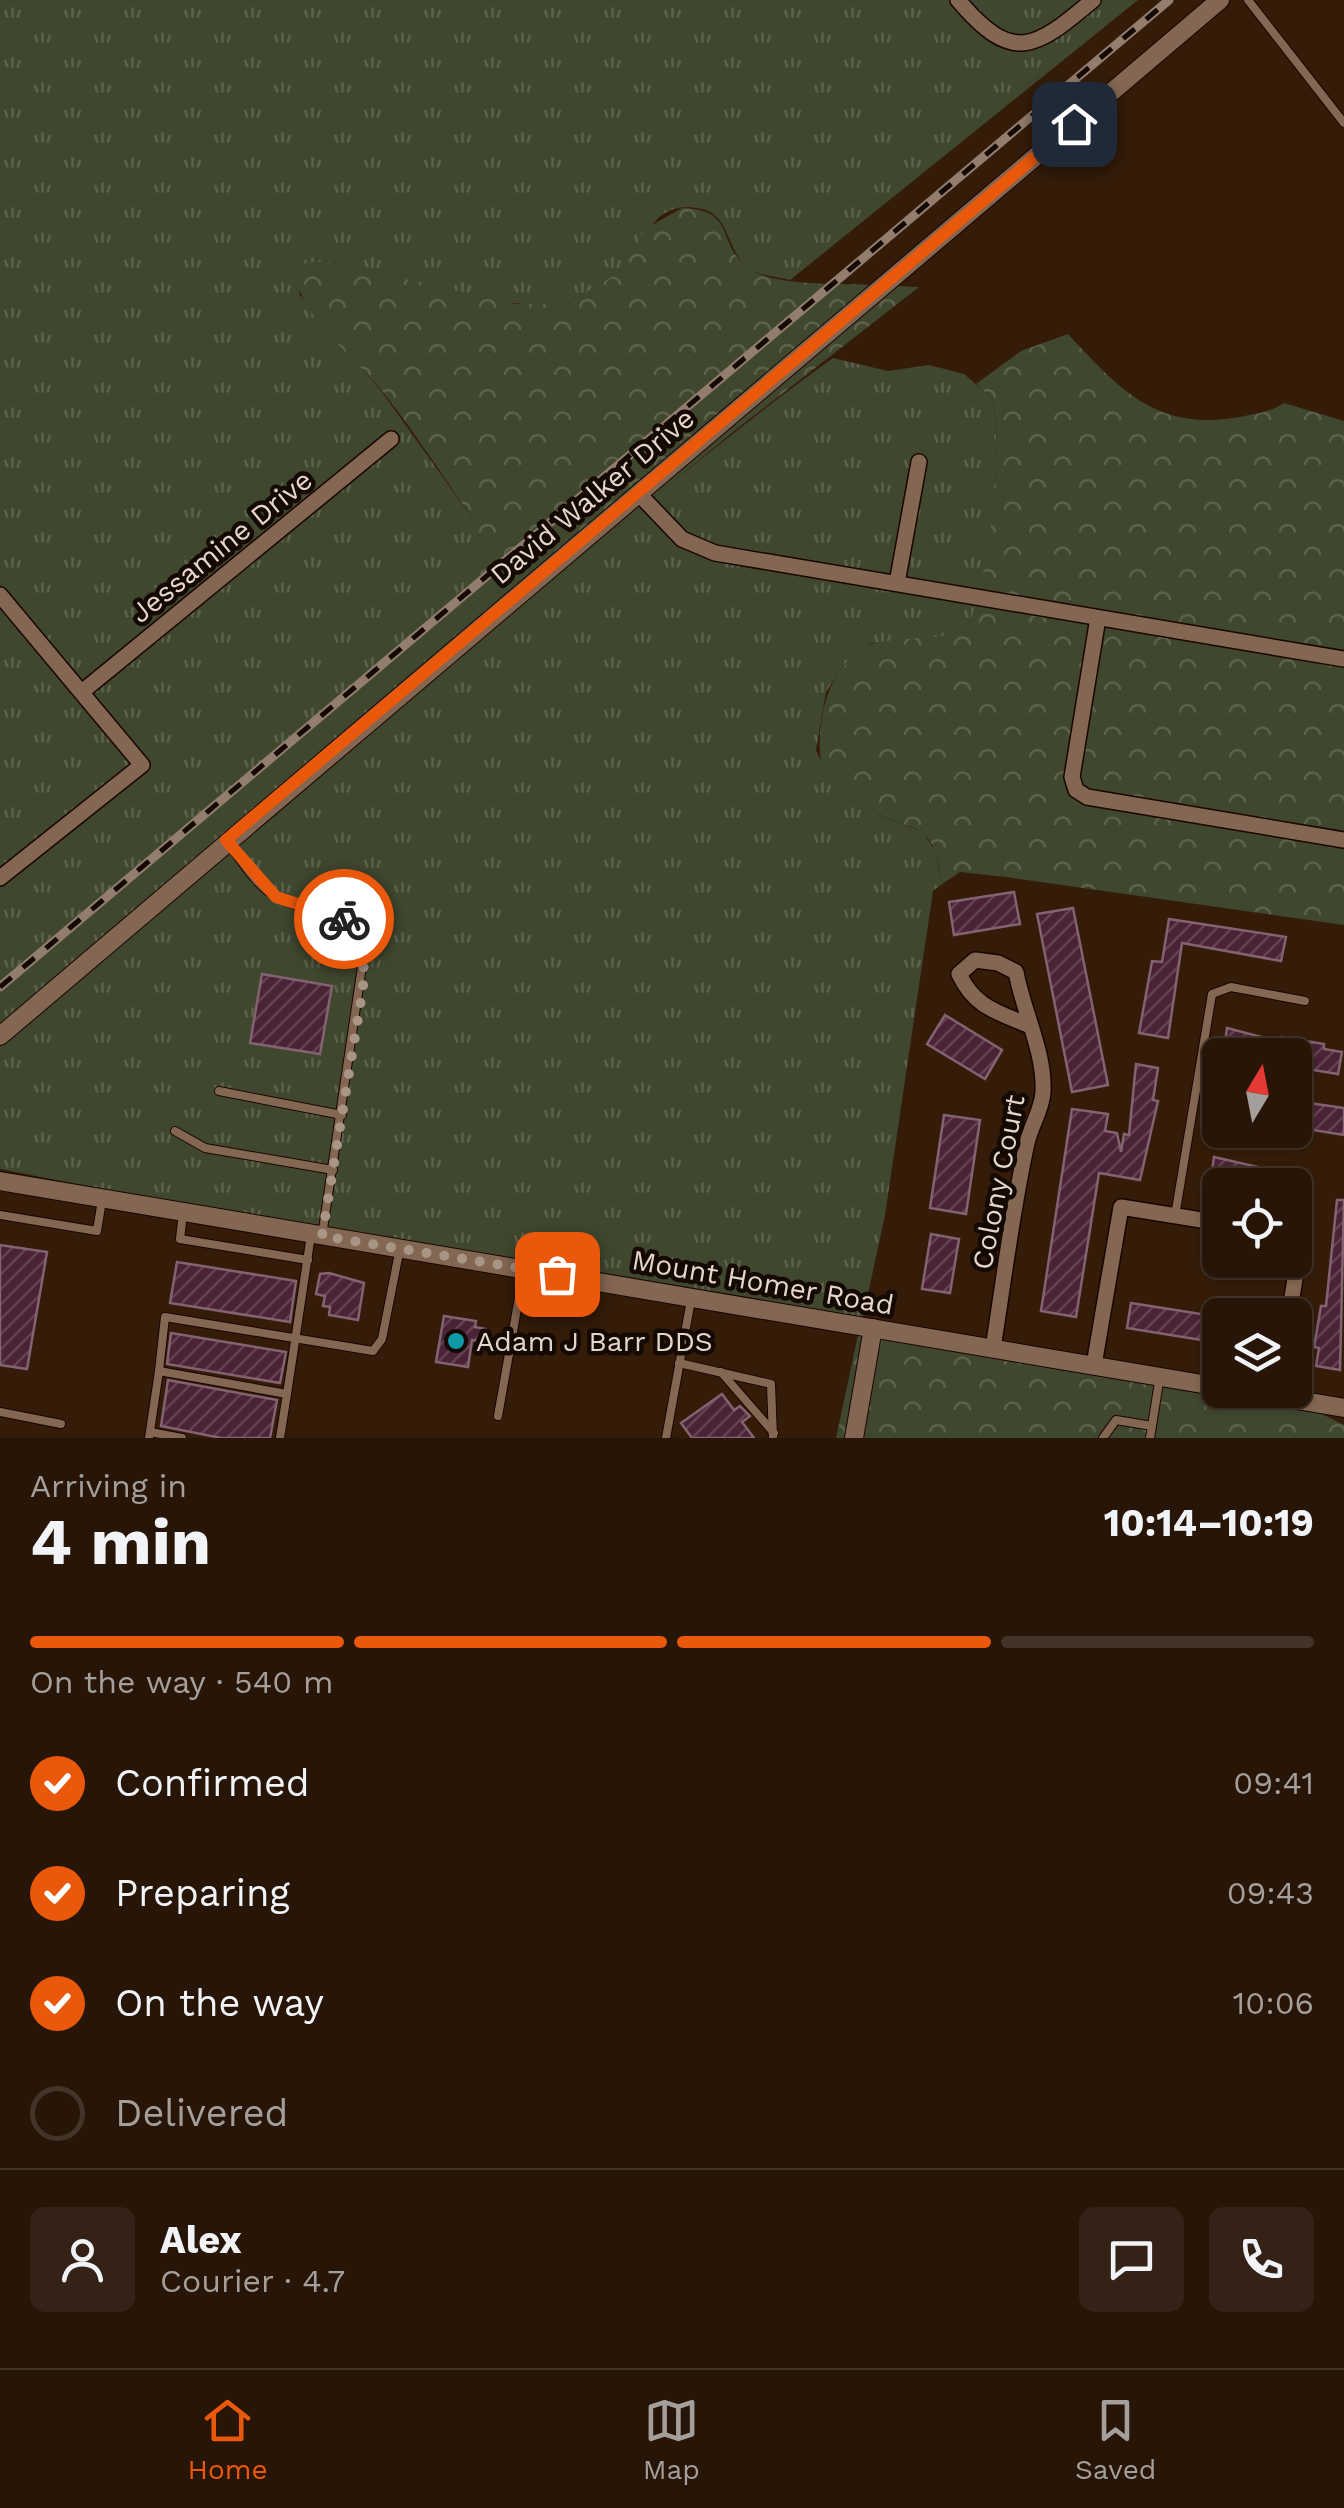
<!DOCTYPE html>
<html lang="en">
<head>
<meta charset="utf-8">
<style>
  :root { --surface:#271507; --page:#332215; --text:#f1f3f6; --muted:#a49f9b; --line:#433428; --accent:#ea580c }
  body { margin:0; font-family:"Work Sans",sans-serif; background:var(--page); color:var(--text); height:100vh; display:flex; flex-direction:column; font-size:38px; white-space:nowrap }
  * { box-sizing:border-box; margin:0 }
  p { font-size:32px; color:var(--muted) }
  .icon { flex:none; width:55px; height:55px; fill:none; stroke:currentColor; stroke-width:2; stroke-linecap:round; stroke-linejoin:round }
  .map { position:relative; height:1438px; overflow:hidden }
  .panel { display:flex; flex-direction:column; background:var(--surface); flex:1 }
  .panel>* { flex:none }
  .needle { width:65px; rotate:10deg }
  .controls { position:absolute; left:1202px; top:1038px; display:grid; gap:20px }
  .controls a { display:grid; place-items:center; width:110px; height:110px; border-radius:15px; background:var(--surface); box-shadow:0 2px 8px #0004,0 0 0 2px var(--line); font-size:50px }
  .pin { position:absolute; display:grid; place-items:center; width:85px; height:85px; color:#fff; margin:-42px; border-radius:20px; box-shadow:0 5px 15px #0006 }
  .courier { position:absolute; display:grid; place-items:center; width:100px; height:100px; margin:-50px; border:8px solid #ea580c; border-radius:50%; background:#fff; color:#222; box-shadow:0 2px 12px #0007 }
  .headline em { font-style:normal; font-weight:700 }
  .headline div { display:flex; flex-direction:column-reverse }
  .headline { display:flex; align-items:center; justify-content:space-between; height:170px; padding:0 30px }
  h1 { font-size:65px; font-weight:700; line-height:75px }
  .bar { display:grid; grid-template-columns:repeat(4,1fr); gap:15px 10px; align-content:center; height:120px; padding:0 30px }
  .bar i { height:12px; border-radius:8px; background:var(--line) }
  .bar .on { background:var(--accent) }
  .bar p { grid-column:span 4 }
  .line { display:flex; align-items:center; gap:25px; padding:0 30px; border-top:2px solid var(--line) }
  .line div { flex:1 }
  .round { display:grid; place-items:center; flex:none; width:105px; height:105px; border-radius:15px; background:var(--page) }
  ol { padding:0 30px; list-style:none }
  li { display:flex; align-items:center; gap:30px; height:110px }
  li p { margin-inline-start:auto }
  li .icon { padding:10px; border-radius:50%; background:var(--accent); color:#fff; stroke-width:4 }
  li:last-child { color:var(--muted) }
  li i { width:55px; height:55px; border:5px solid var(--line); border-radius:50% }
  .dock { display:flex; justify-content:space-around; align-items:center; height:140px; border-top:2px solid var(--line); background:var(--surface); font-size:28px; color:var(--muted) }
  .dock a { display:grid; justify-items:center; gap:5px }
  .dock .on { color:var(--accent) }
  .map>svg:first-child { display:block }
</style>
</head>
<body>
<div class="map">
<svg width="1344" height="1438" viewBox="0 0 1344 1438">
  <defs>
    <pattern id="grass-tufts" width="24" height="20" patternUnits="userSpaceOnUse" patternTransform="scale(2.5)"><rect width="24" height="20" fill="#40472f"/><path d="M3 7l-1-3M5 7V3M7 7l1-3M15 17l-1-3M17 17v-4M19 17l1-3" fill="none" stroke="#5c614c"/></pattern>
    <pattern id="forest-crowns" width="20" height="18" patternUnits="userSpaceOnUse" patternTransform="scale(2.5)"><rect width="20" height="18" fill="#40472f"/><path d="M2 6a3 3 0 1 1 6 0M12 15a3 3 0 1 1 6 0" fill="none" stroke="#5c614c"/></pattern>
    <pattern id="building-hatch" width="6" height="6" patternUnits="userSpaceOnUse" patternTransform="scale(2.5)"><rect width="6" height="6" fill="#4a2336"/><path d="M-1 1l2-2M0 6l6-6M5 7l2-2" fill="none" stroke="#644252"/></pattern>
  </defs>
  <rect width="100%" height="100%" fill="#341c09"/>
  <g fill="url(#grass-tufts)">
    <path d="M0,0H1138L790,280C779,277 763,276 753,271C726,257 732,215 702,209C648,197 645,249 618,274C606,285 587,295 572,301C525,319 384,274 331,262H307L299,294L382,392L477,525L495,592L505,594L0,1024Z"/>
    <path d="M833,358L888,371L929,365L964,374L993,399C1003,464 990,571 967,632L936,640L871,643L844,665L826,692L816,750L831,783L879,815L923,832L936,852L942,884L933,891L885,1215L863,1317L169,1202L0,1169V1047L32,1015L527,597C574,581 592,550 628,519C695,464 762,409 833,358Z"/>
  </g>
  <g fill="url(#forest-crowns)">
    <path d="M682,208C739,210 714,244 750,269C775,287 841,283 872,285L505,594L495,592L474,566L480,546L477,525C446,481 416,434 383,392C354,356 305,322 295,276L307,262H331L515,304L568,303L620,272L645,229Z"/>
    <path d="M896,286L919,287L733,432L620,526L560,586L527,597Z"/>
    <path d="M1068,334C1120,390 1157,432 1240,417C1256,414 1271,412 1284,403L1344,421V925L1006,877L960,872L942,884C939,867 938,848 925,835C917,827 901,824 890,819C830,795 811,779 823,712C828,685 844,658 869,645C879,639 945,638 967,632C989,573 1003,461 993,399L976,384L1021,351Z"/>
    <path d="M858,1335L863,1336L846,1438H836Z"/>
    <path d="M879,1339L1322,1414L1344,1425V1438H862Z"/>
  </g>
  <g fill="url(#building-hatch)" stroke="#836271" stroke-width="2.5">
    <path d="M1014,892L1020,924L954,935L949,902Z"/>
    <path d="M1073,908L1108,1085L1072,1092L1037,914Z"/>
    <path d="M1169,919L1286,937L1281,961L1182,943L1168,1038L1139,1033L1152,961L1162,962Z"/>
    <path d="M262,974L332,986L320,1054L250,1043Z"/>
    <path d="M945,1015L1002,1050L985,1079L927,1044Z"/>
    <path d="M1227,1028L1281,1042L1282,1037L1324,1044V1049L1342,1052L1338,1074L1295,1067V1055H1223Z"/>
    <path d="M1136,1064L1158,1068L1153,1100L1158,1101L1140,1180L1099,1173L1076,1317L1041,1311L1072,1109L1108,1114L1105,1131L1117,1133L1121,1152L1124,1134L1129,1135Z"/>
    <path d="M1295,1101L1344,1108V1135L1295,1127Z"/>
    <path d="M944,1115L980,1120L966,1214L930,1208Z"/>
    <path d="M1214,1157L1280,1172L1278,1185H1210Z"/>
    <path d="M1337,1200H1344L1340,1370L1316,1366L1319,1348L1314,1347L1321,1306H1326Z"/>
    <path d="M931,1234L959,1239L950,1293L922,1289Z"/>
    <path d="M0,1245L47,1252L27,1369L0,1365Z"/>
    <path d="M177,1262L296,1281L290,1322L170,1303Z"/>
    <path d="M329,1273L364,1283L358,1320L329,1315L330,1307L323,1306L325,1296L316,1294L320,1274Z"/>
    <path d="M1131,1303L1220,1317V1343L1127,1328Z"/>
    <path d="M444,1316L476,1321L475,1327L486,1329L484,1342L472,1340L468,1367L436,1362Z"/>
    <path d="M171,1333L286,1352L280,1383L167,1364Z"/>
    <path d="M168,1380L277,1400L270,1438H221L161,1426Z"/>
    <path d="M722,1394L734,1410L740,1406L750,1416L742,1422L754,1438H692L681,1423Z"/>
  </g>
  <g fill="none" stroke-linecap="round" stroke-linejoin="round">
    <g stroke="#1a0500" stroke-width="10">
      <g id="service">
        <path d="M1248,0L1344,123"/>
        <path d="M229,844C242,861 257,887 277,897C320,921 343,897 364,953L322,1236"/>
        <path d="M219,1091L342,1115"/>
        <path d="M175,1131L205,1148L333,1170"/>
        <path d="M183,1213L180,1239L308,1260"/>
        <path d="M0,1215L97,1231L102,1200"/>
        <path d="M1175,1216L1212,994L1231,987L1305,1001"/>
        <path d="M679,1363L771,1384L773,1438"/>
        <path d="M159,1371L165,1317L373,1351L382,1339L400,1248"/>
        <path d="M721,1372L774,1433"/>
        <path d="M287,1394L311,1235"/>
        <path d="M0,1412L61,1424"/>
        <path d="M498,1416L524,1269"/>
        <path d="M150,1432L182,1438"/>
        <path d="M149,1438L159,1371L287,1394L280,1438"/>
        <path d="M666,1438L691,1300"/>
        <path d="M1103,1438L1116,1420L1152,1426"/>
        <path d="M1150,1438L1160,1376"/>
      </g>
    </g>
    <g stroke="#1a0500" stroke-width="18">
      <g id="minor">
        <path d="M958,0C1013,65 1035,49 1093,0"/>
        <path d="M638,493L682,539L715,553L1344,659"/>
        <path d="M897,583L919,462"/>
        <path d="M0,595L142,765L0,878"/>
        <path d="M1098,618L1072,777L1076,790L1087,797L1344,840"/>
        <path d="M83,691L391,439"/>
        <path d="M1289,1315L1302,1237L1295,1236"/>
        <path d="M993,1348C1004,1280 1012,1210 1027,1143C1031,1125 1042,1110 1043,1092C1045,1052 1023,1011 1016,972L998,963L975,960L959,974C975,1008 998,1012 1030,1026"/>
        <path d="M1094,1365L1121,1207L1220,1223"/>
      </g>
    </g>
    <g stroke="#1a0500" stroke-width="20">
      <g id="tertiary">
        <path d="M0,1036L1220,0"/>
        <path d="M0,1181L1220,1387"/>
        <path d="M1239,1390L1344,1408"/>
        <path d="M854,1438L873,1328"/>
      </g>
    </g>
    <use href="#service" stroke="#846752" stroke-width="8"/>
    <use href="#minor" stroke="#846752" stroke-width="15"/>
    <use href="#tertiary" stroke="#846752" stroke-width="18"/>
    <g stroke="#927d6e" stroke-width="9">
      <path id="rail" d="M0,987L1169,0"/>
    </g>
    <use href="#rail" stroke="#140903" stroke-width="5" stroke-dasharray="15" stroke-linecap="butt"/>
  </g>
  <g fill="none" stroke-linecap="round" stroke-linejoin="round">
    <path stroke="#a89586" stroke-width="10" stroke-dasharray="0 18" d="M344,919C366,936 364,962 363,988L322,1236L557,1274"/>
    <path stroke="#ea580c" stroke-width="12" d="M344,919L276,897L226,840L1074,124"/>
  </g>
  <circle fill="#0f9aa8" stroke="#140903" stroke-width="4" cx="456" cy="1341" r="10"/>
  <g text-anchor="middle" stroke-width="9" stroke-linejoin="round" paint-order="stroke">
    <g font-size="28" fill="#e7d6ca" stroke="#140903">
      <text transform="translate(592 496) rotate(-40)" y="10">David Walker Drive</text>
      <text transform="translate(221 546) rotate(-39)" y="10">Jessamine Drive</text>
      <text transform="translate(998 1182) rotate(-79)" y="10">Colony Court</text>
      <text transform="translate(763 1282) rotate(10)" y="10">Mount Homer Road</text>
    </g>
    <g font-size="28" fill="#e7d6ca" stroke="#140903" text-anchor="start">
      <text x="476" y="1351">Adam J Barr DDS</text>
    </g>
  </g>
</svg>
<div class="controls">
<a><svg class="needle" viewBox="-14 -14 28 28"><path d="M0-13l5 13h-10z" fill="#e53935"/><path d="M0 13l5-13h-10z" fill="#a49f9b"/></svg></a>
<a><svg class="icon" aria-label="locate" viewBox="0 0 24 24"><circle cx="12" cy="12" r="6"/><path d="M12 2v4M12 18v4M2 12h4M18 12h4"/></svg></a>
<a><svg class="icon" aria-label="layers" viewBox="0 0 24 24"><path d="M12 4l9 5-9 5-9-5zM3 14l9 5 9-5"/></svg></a>
</div>
<div class="pin" style="left:557px;top:1274px;background:#ea580c"><svg class="icon" aria-label="bag" viewBox="0 0 24 24"><path d="M5 8h14l-1 12H6zM9 8a3 3 0 0 1 6 0"/></svg></div>
<div class="pin" style="left:1074px;top:124px;background:#1f2937"><svg class="icon" aria-label="home" viewBox="0 0 24 24"><path d="M3 11l9-7 9 7M6 9v11h12V9"/></svg></div>
<div class="courier" style="left:344px;top:919px"><svg class="icon" aria-label="bike" viewBox="0 0 24 24"><circle cx="6" cy="16" r="4"/><circle cx="18" cy="16" r="4"/><path d="M6 16l4-8h5l3 8M10 8l3 8H6M13 5h3"/></svg></div>
</div>
<section class="panel">
<div class="headline"><div><h1>4 min</h1><p>Arriving in</p></div><em>10:14–10:19</em></div>
<div class="bar"><i class="on"></i><i class="on"></i><i class="on"></i><i></i><p>On the way · 540 m</p></div>
<ol>
<li><svg class="icon" aria-label="check" viewBox="0 0 24 24"><path d="M5 12l5 5 9-10"/></svg>Confirmed<p>09:41</p></li>
<li><svg class="icon" aria-label="check" viewBox="0 0 24 24"><path d="M5 12l5 5 9-10"/></svg>Preparing<p>09:43</p></li>
<li><svg class="icon" aria-label="check" viewBox="0 0 24 24"><path d="M5 12l5 5 9-10"/></svg>On the way<p>10:06</p></li>
<li><i></i>Delivered</li>
</ol>
<div class="line" style="height:180px"><a class="round"><svg class="icon" aria-label="person" viewBox="0 0 24 24"><circle cx="12" cy="8" r="4"/><path d="M4 21q1-7 8-7t8 7"/></svg></a><div><b>Alex</b><p>Courier · 4.7</p></div><a class="round"><svg class="icon" aria-label="chat" viewBox="0 0 24 24"><path d="M4 5h16v11H9l-5 4z"/></svg></a><a class="round"><svg class="icon" aria-label="phone" viewBox="0 0 24 24"><path d="M5 4h4l2 5-3 2q2 4 5 5l2-3 5 2v4C11 20 4 13 5 4z"/></svg></a></div>
</section>
<nav class="dock">
<a class="on"><svg class="icon" aria-label="home" viewBox="0 0 24 24"><path d="M3 11l9-7 9 7M6 9v11h12V9"/></svg>Home</a>
<a><svg class="icon" aria-label="map" viewBox="0 0 24 24"><path d="M3 6l6-2 6 2 6-2v14l-6 2-6-2-6 2zM9 4v14M15 6v14"/></svg>Map</a>
<a><svg class="icon" aria-label="saved" viewBox="0 0 24 24"><path d="M7 4h10v16l-5-4-5 4z"/></svg>Saved</a>
</nav>
</body>
</html>
